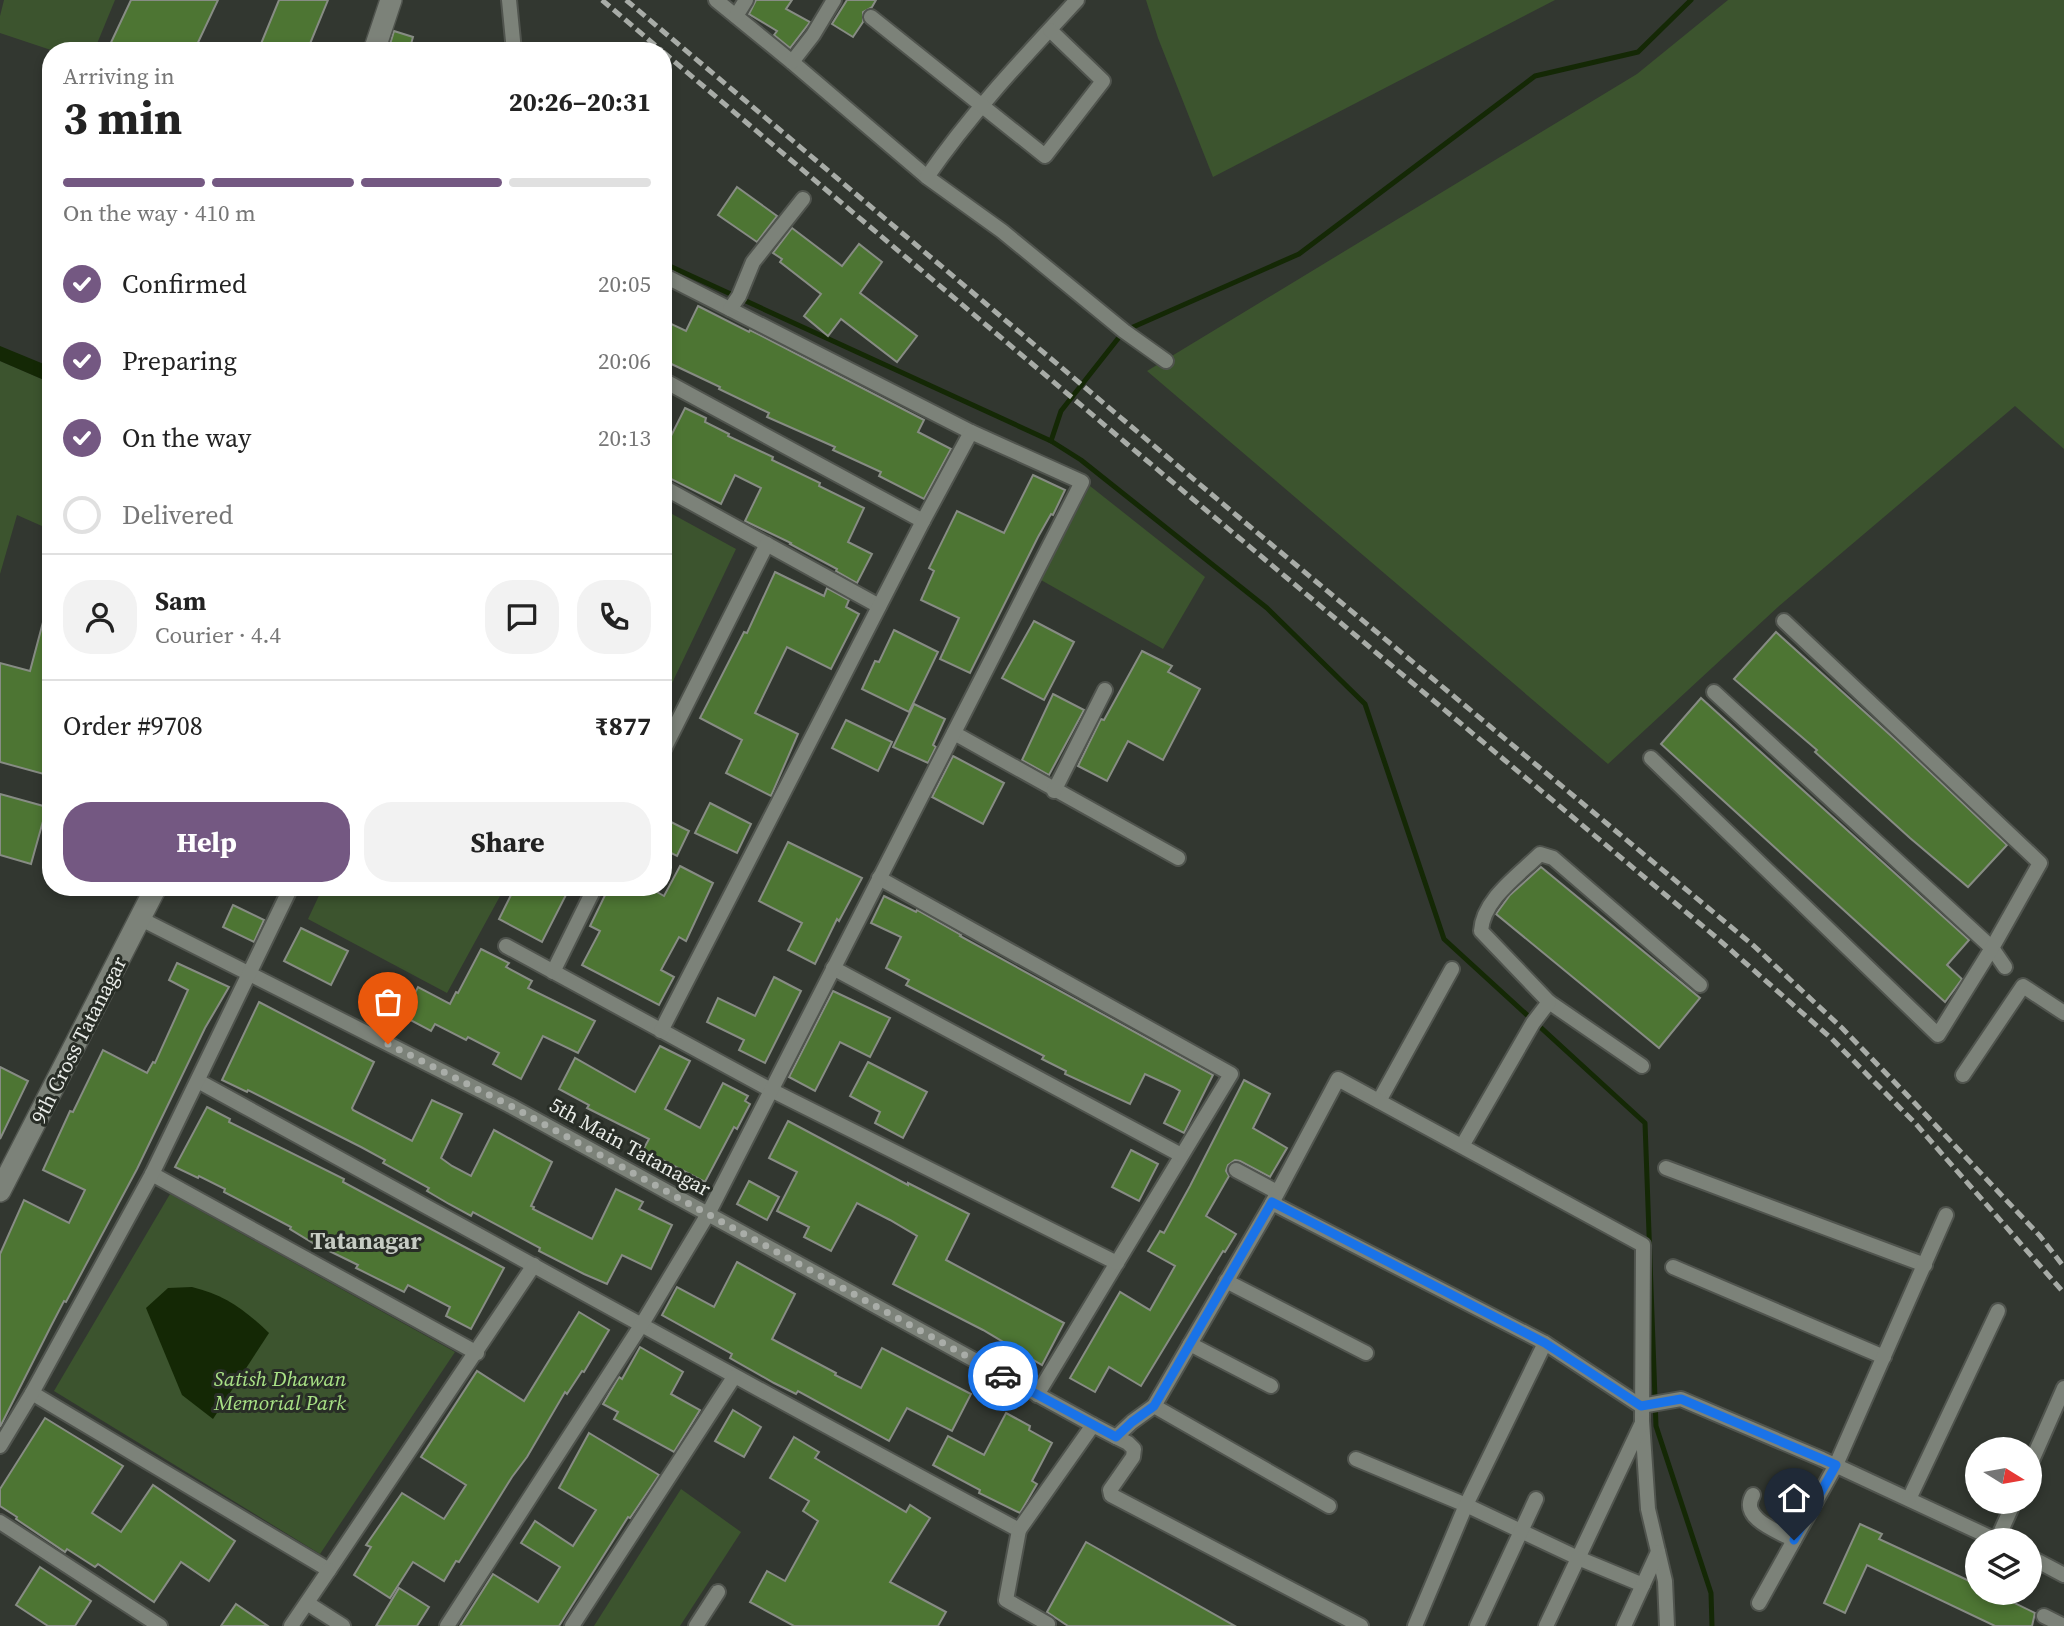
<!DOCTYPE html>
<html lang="en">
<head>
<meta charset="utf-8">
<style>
  :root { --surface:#fff; --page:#f2f2f2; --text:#222; --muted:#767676; --line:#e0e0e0; --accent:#745882 }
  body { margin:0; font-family:"Source Serif 4",serif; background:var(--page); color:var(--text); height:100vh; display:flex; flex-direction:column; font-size:26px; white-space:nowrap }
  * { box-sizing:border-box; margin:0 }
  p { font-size:23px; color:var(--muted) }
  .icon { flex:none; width:38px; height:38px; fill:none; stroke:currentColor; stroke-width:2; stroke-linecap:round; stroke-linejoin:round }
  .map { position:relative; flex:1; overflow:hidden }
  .panel { position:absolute; left:42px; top:42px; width:630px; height:854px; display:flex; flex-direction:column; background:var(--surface); border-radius:28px; box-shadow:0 4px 10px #0003 }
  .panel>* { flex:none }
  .needle { width:46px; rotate:101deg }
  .controls { position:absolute; left:1965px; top:1437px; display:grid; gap:14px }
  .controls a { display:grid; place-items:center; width:77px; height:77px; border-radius:50%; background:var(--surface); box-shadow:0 4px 10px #0003; font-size:35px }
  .pin { position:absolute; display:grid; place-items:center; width:60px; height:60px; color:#fff; margin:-72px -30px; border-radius:50% 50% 50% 0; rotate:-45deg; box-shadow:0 0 7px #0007 }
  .pin .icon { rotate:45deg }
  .courier { position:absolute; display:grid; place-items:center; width:70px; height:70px; margin:-35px; border:5px solid #1a73e8; border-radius:50%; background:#fff; color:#222; box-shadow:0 2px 9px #0007 }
  .overview em { font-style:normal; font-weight:700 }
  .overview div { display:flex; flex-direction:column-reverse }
  .overview { display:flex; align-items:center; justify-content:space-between; height:119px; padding:0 21px }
  h1 { font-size:46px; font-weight:700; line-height:52px }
  .bar { display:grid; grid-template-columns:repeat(4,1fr); gap:10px 7px; align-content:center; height:84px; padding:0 21px }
  .bar i { height:9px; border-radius:5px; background:var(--line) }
  .bar .on { background:var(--accent) }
  .bar p { grid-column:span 4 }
  .line { display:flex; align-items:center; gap:18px; padding:0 21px; border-top:2px solid var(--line) }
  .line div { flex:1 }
  .round { display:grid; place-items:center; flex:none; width:74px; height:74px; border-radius:28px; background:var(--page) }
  ol { padding:0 21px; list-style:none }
  li { display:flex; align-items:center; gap:21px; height:77px }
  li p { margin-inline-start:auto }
  li .icon { padding:7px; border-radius:50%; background:var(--accent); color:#fff; stroke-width:4 }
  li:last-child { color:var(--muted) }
  li i { width:38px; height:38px; border:4px solid var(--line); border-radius:50% }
  .button { display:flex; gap:14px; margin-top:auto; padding:14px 21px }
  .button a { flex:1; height:80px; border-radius:28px; background:var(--accent); color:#fff; font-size:28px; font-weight:700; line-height:80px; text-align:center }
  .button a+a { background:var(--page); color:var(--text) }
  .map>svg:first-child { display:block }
</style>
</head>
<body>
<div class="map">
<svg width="2064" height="1626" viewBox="0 0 2064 1626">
  <rect width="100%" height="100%" fill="#323730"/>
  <g fill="#3c542e">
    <path d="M4,0H115L94,51H54L0,33V16Z"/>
    <path d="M1146,0H1555L1213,177L1158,38Z"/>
    <path d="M1728,0H2064V449L2015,406L1779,606L1608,764L1147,371L1637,74Z"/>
    <path d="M0,361L51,383V530L17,515L0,574Z"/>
    <path d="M1090,486L1205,577L1163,649L1041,580Z"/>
    <path d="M663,509L736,549L663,702Z"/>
    <path d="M323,887H505L447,993L308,919Z"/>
    <path d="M170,1194L455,1352L320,1554L54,1391Z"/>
    <path d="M681,1489L741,1532L680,1626H594Z"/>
  </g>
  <g fill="#142805">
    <path d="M0,346L51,367V383L0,361Z"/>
    <path d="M192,1287C225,1295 245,1310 269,1333L213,1419L182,1395L146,1308L168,1288Z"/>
  </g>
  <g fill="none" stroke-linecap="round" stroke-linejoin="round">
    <g stroke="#142805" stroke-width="5">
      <path d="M663,263L1051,441L1081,460L1267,608L1365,704L1444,939L1645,1123L1656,1426L1711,1593L1712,1626"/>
      <path d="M1051,441L1061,411L1124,331L1299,254L1535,76L1638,52L1691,0"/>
    </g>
  </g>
  <g fill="#4d7533" stroke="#878c84" stroke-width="2">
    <path d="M131,0H218L194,51H107Z"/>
    <path d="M279,0H328L307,51H258Z"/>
    <path d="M756,0H792L786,9L810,22L790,48L774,35L777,31L749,14Z"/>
    <path d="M847,0H876L872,7L863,12V22L853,37L832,24Z"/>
    <path d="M394,31L413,37L409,51H388Z"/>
    <path d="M737,187L777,216L757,242L718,215Z"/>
    <path d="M792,228L842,266L859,244L882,262L860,293L917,336L897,362L841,319L828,336L804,316L821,294L780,262L782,259L773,253Z"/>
    <path d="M698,306L749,332L750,330L924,420L918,432L951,449L924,499L879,476L881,472L833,450L835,447L767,417L769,413L719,389L720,387L663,360V320L686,331Z"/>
    <path d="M685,408L706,418L705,422L729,434L728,436L773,457L772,460L820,483L819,486L864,508L848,542L872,554L857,583L836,571L837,569L790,544L791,543L745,521L761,488L735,475L721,504L663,475V435L670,438Z"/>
    <path d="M1033,475L1065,490L1053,515L1051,514L1038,537L970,673L940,659L959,618L921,600L934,571L929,568L957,511L1004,533Z"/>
    <path d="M775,572L824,596L827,588L849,600L846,607L859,614L831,669L787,647L755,713L798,734L771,796L726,773L742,740L700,718L744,632L747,633Z"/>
    <path d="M46,611L51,612V776L0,762V663L30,671Z"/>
    <path d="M1034,621L1074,642L1044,700L1002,678Z"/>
    <path d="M894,630L938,652L909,712L862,689L875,661L879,662Z"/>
    <path d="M1776,632L1898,742L2007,845L1968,887L1910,838L1815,752L1817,750L1734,679Z"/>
    <path d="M1142,651L1172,666L1168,672L1200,689L1163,760L1128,741L1107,781L1078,766L1101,719L1104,720Z"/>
    <path d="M1053,694L1084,710L1049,775L1022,760Z"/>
    <path d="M1701,698L1969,940L1947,965L1962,979L1945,1002L1661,744Z"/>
    <path d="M914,704L945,719L933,745L936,747L928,763L893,747Z"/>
    <path d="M846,720L892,742L878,771L832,748Z"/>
    <path d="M953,756L1004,783L983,824L932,797Z"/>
    <path d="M0,794L47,807L31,864L0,855Z"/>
    <path d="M710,803L751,824L737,853L695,833Z"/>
    <path d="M663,818L689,831L677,856L663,849Z"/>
    <path d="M788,842L862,878L839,921L837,919L815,964L788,950L802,923L759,901Z"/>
    <path d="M680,866L713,883L686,941L679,937L661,970L674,977L659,1005L582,965L600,931L590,926L609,887H648L664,896Z"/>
    <path d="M1541,867L1700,998L1659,1048L1496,914L1510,895Z"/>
    <path d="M515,887H570L542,942L499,919Z"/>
    <path d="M884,896L916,912L917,910L961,935L960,936L1213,1075L1184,1133L1164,1123L1180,1091L1173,1087L1145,1074L1130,1104L1065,1074L1066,1071L1042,1059L1044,1056L906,985L909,980L886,968L901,937L871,923Z"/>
    <path d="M233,905L264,920L254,942L223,927Z"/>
    <path d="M301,928L348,951L331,985L284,961Z"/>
    <path d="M481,949L509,963L506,967L532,981L528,988L595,1021L578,1053L543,1036L521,1079L493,1064L499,1053L468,1037L466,1040L435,1024L431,1031L403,1016L418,987L450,1004L456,992L458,993Z"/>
    <path d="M177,963L229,987L205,1028L137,1169L66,1302L64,1301L51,1326L0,1427V1254L24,1200L69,1223L85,1190L43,1170L70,1111L73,1112L103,1050L147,1073L153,1062L155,1063L188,990L169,980Z"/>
    <path d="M774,977L801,991L765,1063L739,1050L744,1040L707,1022L718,998L755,1016Z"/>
    <path d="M833,991L890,1018L870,1057L840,1042L815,1091L789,1077Z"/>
    <path d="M259,1002L374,1062L352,1108L353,1110L412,1141L432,1100L462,1114L441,1158L452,1166L471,1176L494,1130L552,1162L531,1206L534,1207L533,1209L592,1239L616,1189L643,1202L639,1209L672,1225L651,1269L622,1255L607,1284L584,1274L539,1251L540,1248L473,1212L471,1216L449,1204L427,1191L429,1188L383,1163L385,1160L361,1147L248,1090L247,1092L222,1080Z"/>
    <path d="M660,1046L690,1061L665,1109L700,1128L723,1083L748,1096L745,1101L750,1104L737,1129L734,1127L705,1182L643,1150L649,1139L587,1108L589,1105L559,1089L575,1058L635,1092Z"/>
    <path d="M868,1062L927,1092L903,1138L875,1123L880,1112L850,1096Z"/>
    <path d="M0,1067L28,1081L0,1139Z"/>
    <path d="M1244,1080L1270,1094L1253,1128L1287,1148L1270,1177L1240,1161L1235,1160L1228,1165L1226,1171L1229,1176L1206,1216L1236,1234L1225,1252L1223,1251L1141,1386L1109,1367L1095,1392L1070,1378L1120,1292L1150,1310L1175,1266L1148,1251L1160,1231L1164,1233L1190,1186Z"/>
    <path d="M207,1107L230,1119L229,1122L344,1179L343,1182L504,1268L471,1329L446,1316L450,1307L408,1285L404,1292L356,1268L358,1265L313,1243L290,1229L291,1227L224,1192L225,1189L199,1176L198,1178L175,1167Z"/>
    <path d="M788,1121L908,1185V1183L969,1214L946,1260L1064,1323L1042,1365L983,1330L893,1284L917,1236L890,1220L857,1203L831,1251L804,1237L809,1227L777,1211L797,1172L769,1158Z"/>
    <path d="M1131,1150L1158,1164L1139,1201L1112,1187Z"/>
    <path d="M749,1181L779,1197L767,1220L737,1204Z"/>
    <path d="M737,1262L795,1294L772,1339L836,1373L835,1375L861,1388L882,1348L971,1394L952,1431L907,1408L889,1441L798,1391L796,1394L774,1383L730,1358L732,1354L662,1315L677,1287L714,1307Z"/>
    <path d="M579,1312L609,1330L584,1372L582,1371L567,1394L565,1392L527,1457L512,1477L459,1562L456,1561L444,1581L413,1562L390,1598L354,1575L371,1547L366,1545L402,1493L444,1519L466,1485L421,1457L477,1371L524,1401Z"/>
    <path d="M640,1347L683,1372L671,1394L700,1410L674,1452L614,1419L618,1412L603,1404L619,1377L622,1379Z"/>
    <path d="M733,1410L761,1427L744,1457L715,1441Z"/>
    <path d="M1006,1413L1030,1426L1029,1430L1052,1443L1032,1481L1037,1484L1020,1513L979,1493L980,1490L933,1465L948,1436L984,1455Z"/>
    <path d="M45,1418L123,1466L92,1513L121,1532L153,1485L235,1541L209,1581L181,1562L154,1602L98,1564L95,1567L67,1549L65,1552L16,1519L17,1517L0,1506V1489Z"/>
    <path d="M589,1433L659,1475L630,1518L628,1517L559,1626H460L493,1574L538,1602L560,1567L521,1543L535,1521L573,1546L596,1510L559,1488Z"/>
    <path d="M794,1437L819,1452L815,1458L906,1512L910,1505L930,1518L890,1582L946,1612L938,1626H794L750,1602L767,1571L785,1581L818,1521L803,1511L809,1501L770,1478Z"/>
    <path d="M1860,1524L1882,1534L1879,1539L1978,1585V1592H1992L2035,1613L2032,1626H1995L1867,1565L1845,1613L1824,1603Z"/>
    <path d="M1086,1542L1235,1626H1068L1047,1612Z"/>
    <path d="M40,1567L91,1601L75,1626H48L16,1605Z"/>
    <path d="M399,1588L429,1607L417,1626H376Z"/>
    <path d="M236,1604L268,1626H221Z"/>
  </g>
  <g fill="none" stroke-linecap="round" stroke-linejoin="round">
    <g stroke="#50544e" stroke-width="18">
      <g id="street">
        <path d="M509,0L514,51"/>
        <path d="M716,0L792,62L927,177"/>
        <path d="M1077,0C1024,57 971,113 927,177L1002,231L1124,331L1166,361"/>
        <path d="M736,16L746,0"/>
        <path d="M871,17L1045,156L1103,81L1050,30"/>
        <path d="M792,62L813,35L834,0"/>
        <path d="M663,275L971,432"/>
        <path d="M730,309L739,296L753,262L803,199"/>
        <path d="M663,380L923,521"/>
        <path d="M663,487L879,606"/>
        <path d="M1714,692L1992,948L2005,967"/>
        <path d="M954,733L1178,858"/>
        <path d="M663,751L767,544"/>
        <path d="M1651,758L1938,1035L1992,948L2040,863L1784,621"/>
        <path d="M1054,791L1105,690"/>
        <path d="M879,878L1231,1074L1037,1395"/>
        <path d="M141,919L509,1105L1093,1425"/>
        <path d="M506,946L771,1090L1117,1263"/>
        <path d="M833,968L1181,1155"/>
        <path d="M553,972L595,887"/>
        <path d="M1549,1002L1642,1066"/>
        <path d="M1963,1075L2023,986L2064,1013"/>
        <path d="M198,1081C472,1231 744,1383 1019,1530L1006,1600L1048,1624L1047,1626"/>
        <path d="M1379,1101L1452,969"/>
        <path d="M1462,1146L1533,1023L1549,1002L1481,931C1483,899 1519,875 1540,854L1553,858L1700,985"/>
        <path d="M1666,1168L1925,1265"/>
        <path d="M1236,1170L1277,1192"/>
        <path d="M152,1174L477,1353"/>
        <path d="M1272,1203L1545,1343L1641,1406L1681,1399L1822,1459L1996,1540"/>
        <path d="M1673,1267L1884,1357"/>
        <path d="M1226,1281L1366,1353"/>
        <path d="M1190,1344L1271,1386"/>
        <path d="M32,1393L329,1570L534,1265"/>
        <path d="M1154,1406L1329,1506"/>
        <path d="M1116,1437L1128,1443L1134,1449L1133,1457L1110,1490L1111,1495L1361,1626"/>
        <path d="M0,1446L32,1393L152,1174L291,887"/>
        <path d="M1356,1459L1466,1505L1578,1558L1643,1585"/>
        <path d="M2030,1465L2064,1388"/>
        <path d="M1753,1495C1739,1518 1777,1531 1794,1540"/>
        <path d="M1909,1499L1998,1311"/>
        <path d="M0,1522L160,1626"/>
        <path d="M1019,1530L1093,1425L1116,1437L1132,1422L1154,1406L1272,1203L1338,1079L1643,1245L1642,1421L1648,1509L1665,1581L1667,1626"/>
        <path d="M1997,1540L2014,1502"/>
        <path d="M2030,1557L2064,1575"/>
        <path d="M307,1603L343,1626"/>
        <path d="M1759,1603L1836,1465L1946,1215"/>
        <path d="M2044,1616L2064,1626"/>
        <path d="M291,1626L329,1570"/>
        <path d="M447,1626L642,1324L708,1214L1082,482L971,432L923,521L661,1031"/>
        <path d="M572,1626L734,1377"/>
        <path d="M696,1626L718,1592"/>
        <path d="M1415,1626L1466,1505L1545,1343"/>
        <path d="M1477,1626L1536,1499"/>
        <path d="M1546,1626L1642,1423"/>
        <path d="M1624,1626L1658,1552"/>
      </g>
    </g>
    <g stroke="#50544e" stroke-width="24">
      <g id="secondary">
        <path d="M374,51L391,0"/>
        <path d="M0,1191L156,887"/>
      </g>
    </g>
    <use href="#street" stroke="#7c8279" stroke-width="14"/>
    <use href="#secondary" stroke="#7c8279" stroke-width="21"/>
    <g stroke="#a8aca7" stroke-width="5" stroke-dasharray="10 5" stroke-linecap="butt">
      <path d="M602,0L662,51"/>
      <path d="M626,0L1242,520L1754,946L1842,1028L1910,1098L2040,1236L2064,1267"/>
      <path d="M663,52L1127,444L1717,938L1832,1039L1915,1123L2064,1293"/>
    </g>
  </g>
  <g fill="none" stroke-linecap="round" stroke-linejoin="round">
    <path stroke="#a9ada8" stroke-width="7" stroke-dasharray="0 12.6" d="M388,1044L509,1105L1003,1376"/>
    <path stroke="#1a73e8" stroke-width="9" d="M1003,1376L1116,1437L1132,1422L1154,1406L1272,1202L1545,1343L1641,1406L1681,1399L1836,1465L1794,1540"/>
  </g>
  <g text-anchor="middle" stroke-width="6" stroke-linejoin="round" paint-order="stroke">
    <g font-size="21" fill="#e9ece8" stroke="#282d26">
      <text transform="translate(79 1040) rotate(-63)" y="7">9th Cross Tatanagar</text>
      <text transform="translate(630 1147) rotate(29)" y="7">5th Main Tatanagar</text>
    </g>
    <g font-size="21" font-style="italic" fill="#a9e286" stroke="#282d26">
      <text x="280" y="1386">Satish Dhawan<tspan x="280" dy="24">Memorial Park</tspan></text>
    </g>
    <g font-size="24" font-weight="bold" fill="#c6ccc3" stroke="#282d26">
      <text x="366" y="1249">Tatanagar</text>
    </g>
  </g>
</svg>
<div class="controls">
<a><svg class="needle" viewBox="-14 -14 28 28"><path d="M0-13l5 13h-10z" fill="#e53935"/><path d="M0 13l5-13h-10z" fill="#767676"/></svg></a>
<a><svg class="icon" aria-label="layers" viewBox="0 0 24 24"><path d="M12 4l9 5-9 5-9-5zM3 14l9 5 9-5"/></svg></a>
</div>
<div class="pin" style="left:388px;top:1044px;background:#ea580c"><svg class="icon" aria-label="bag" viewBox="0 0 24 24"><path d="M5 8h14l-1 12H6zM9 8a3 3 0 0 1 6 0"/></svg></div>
<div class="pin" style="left:1794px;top:1540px;background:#1f2937"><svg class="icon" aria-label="home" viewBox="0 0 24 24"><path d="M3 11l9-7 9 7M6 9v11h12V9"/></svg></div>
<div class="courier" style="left:1003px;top:1376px"><svg class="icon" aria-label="car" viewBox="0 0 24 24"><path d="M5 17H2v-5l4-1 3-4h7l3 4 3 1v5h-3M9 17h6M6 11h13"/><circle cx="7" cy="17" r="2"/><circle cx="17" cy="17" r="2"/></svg></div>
<section class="panel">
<div class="overview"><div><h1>3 min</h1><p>Arriving in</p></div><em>20:26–20:31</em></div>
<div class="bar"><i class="on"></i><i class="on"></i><i class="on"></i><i></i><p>On the way · 410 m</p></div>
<ol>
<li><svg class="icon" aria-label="check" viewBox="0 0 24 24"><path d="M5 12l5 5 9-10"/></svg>Confirmed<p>20:05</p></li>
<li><svg class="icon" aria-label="check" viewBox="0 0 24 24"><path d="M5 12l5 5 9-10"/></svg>Preparing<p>20:06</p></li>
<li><svg class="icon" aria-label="check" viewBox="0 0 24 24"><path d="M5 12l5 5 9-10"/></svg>On the way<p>20:13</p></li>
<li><i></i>Delivered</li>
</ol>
<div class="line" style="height:126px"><a class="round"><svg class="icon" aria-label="person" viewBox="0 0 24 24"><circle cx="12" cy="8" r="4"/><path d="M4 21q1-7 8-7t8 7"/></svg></a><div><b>Sam</b><p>Courier · 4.4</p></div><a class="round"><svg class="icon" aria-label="chat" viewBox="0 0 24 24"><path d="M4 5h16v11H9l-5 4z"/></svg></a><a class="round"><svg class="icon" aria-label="phone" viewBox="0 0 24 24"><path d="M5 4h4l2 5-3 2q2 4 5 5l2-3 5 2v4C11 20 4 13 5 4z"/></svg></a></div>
<div class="line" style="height:91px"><div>Order #9708</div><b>₹877</b></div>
<div class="button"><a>Help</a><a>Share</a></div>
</section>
</div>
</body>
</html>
